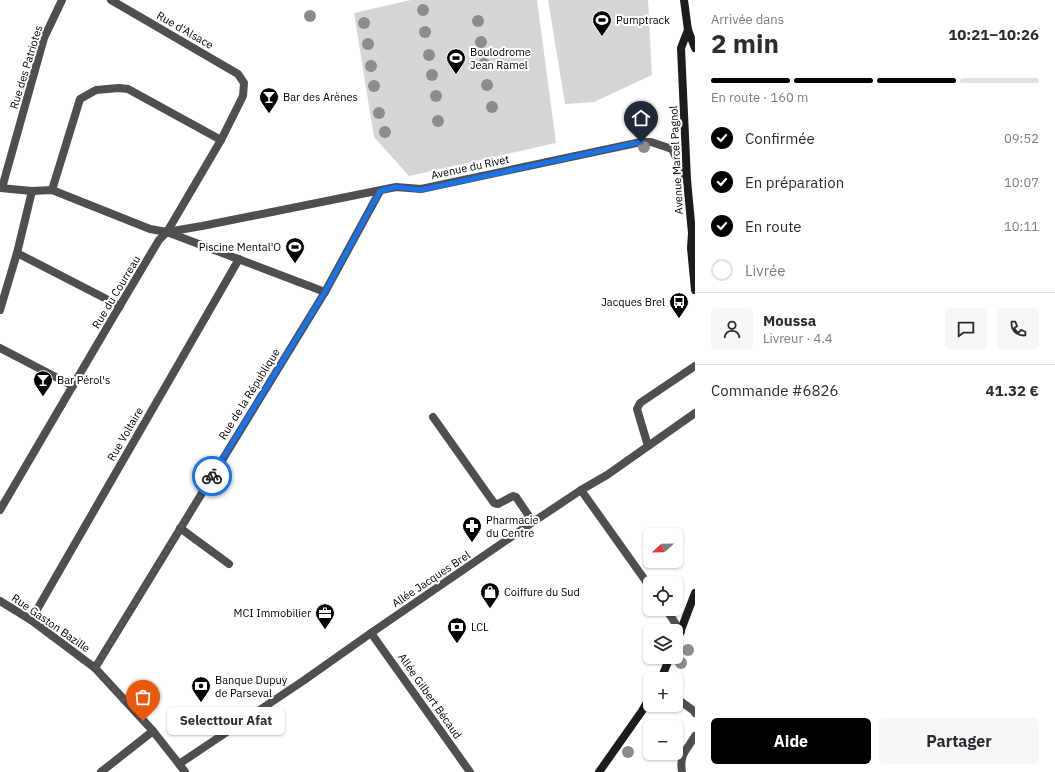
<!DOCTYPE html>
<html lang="fr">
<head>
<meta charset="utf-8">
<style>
  :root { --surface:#fff; --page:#f7f7f7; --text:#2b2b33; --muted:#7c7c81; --line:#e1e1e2; --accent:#000 }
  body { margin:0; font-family:"IBM Plex Sans",sans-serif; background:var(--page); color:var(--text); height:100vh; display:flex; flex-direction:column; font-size:15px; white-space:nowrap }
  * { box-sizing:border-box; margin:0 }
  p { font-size:13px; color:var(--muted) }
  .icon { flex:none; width:22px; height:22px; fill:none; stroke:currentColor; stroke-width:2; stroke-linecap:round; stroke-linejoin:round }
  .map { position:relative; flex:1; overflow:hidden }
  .sheet { display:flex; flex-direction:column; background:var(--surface); width:360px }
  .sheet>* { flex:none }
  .needle { width:26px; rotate:248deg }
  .fabs { position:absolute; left:643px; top:528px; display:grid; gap:8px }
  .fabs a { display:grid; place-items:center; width:40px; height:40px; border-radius:6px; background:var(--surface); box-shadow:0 1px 3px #0004; font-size:20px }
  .pin { position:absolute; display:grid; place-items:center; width:34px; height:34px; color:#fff; margin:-41px -17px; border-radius:50% 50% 50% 0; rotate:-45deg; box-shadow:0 0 4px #0007 }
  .pin .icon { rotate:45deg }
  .courier { position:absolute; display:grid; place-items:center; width:40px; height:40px; margin:-20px; border:3px solid #1a73e8; border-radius:50%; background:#fff; color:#222; box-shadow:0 1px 5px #0007 }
  .bubble { position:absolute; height:28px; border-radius:6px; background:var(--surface); box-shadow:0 1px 3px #0004; font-size:13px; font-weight:700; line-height:28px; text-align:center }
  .overview em { font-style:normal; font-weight:700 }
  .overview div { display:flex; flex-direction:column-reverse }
  .overview { display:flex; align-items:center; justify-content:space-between; height:68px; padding:0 16px }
  h1 { font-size:26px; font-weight:700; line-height:30px }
  .bar { display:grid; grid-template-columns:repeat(4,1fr); gap:6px 4px; align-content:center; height:48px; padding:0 16px }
  .bar i { height:5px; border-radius:3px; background:var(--line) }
  .bar .on { background:var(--accent) }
  .bar p { grid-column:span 4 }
  .line { display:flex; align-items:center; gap:10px; padding:0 16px; border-top:1px solid var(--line) }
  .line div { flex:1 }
  .round { display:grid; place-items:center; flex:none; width:42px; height:42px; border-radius:6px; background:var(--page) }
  ol { padding:0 16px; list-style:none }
  li { display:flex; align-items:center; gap:12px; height:44px }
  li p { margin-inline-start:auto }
  li .icon { padding:4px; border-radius:50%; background:var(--accent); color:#fff; stroke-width:4 }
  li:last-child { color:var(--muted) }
  li i { width:22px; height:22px; border:2px solid var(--line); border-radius:50% }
  .primary-button { display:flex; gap:8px; margin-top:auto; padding:8px 16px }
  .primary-button a { flex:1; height:46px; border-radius:6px; background:var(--accent); color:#fff; font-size:16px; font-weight:700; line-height:46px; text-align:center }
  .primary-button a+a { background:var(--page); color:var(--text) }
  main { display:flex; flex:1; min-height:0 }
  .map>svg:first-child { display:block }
</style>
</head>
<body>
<main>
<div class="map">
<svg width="695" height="772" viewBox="0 0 695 772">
  <rect width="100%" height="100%" fill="#fff"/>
  <g fill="#d6d6d6">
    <path d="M411,0H537L556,143L409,176L374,137L354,13Z"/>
    <path d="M548,0H648L652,75L594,102L565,104Z"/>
  </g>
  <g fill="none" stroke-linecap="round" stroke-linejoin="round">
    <g stroke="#4f4f4f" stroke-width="8">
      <path d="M433,417L494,503L498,504L513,496L516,497L533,522"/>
      <path d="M648,446L637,409L640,403L695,366"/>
      <path d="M676,698L694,711L695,713"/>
      <path d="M682,772C679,754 687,750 695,736"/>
    </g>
    <g stroke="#4f4f4f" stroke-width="8">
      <path d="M0,188L32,191L52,190L150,229L167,232L325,292"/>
      <path d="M2,188L44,38L62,0"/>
      <path d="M52,190L80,99L96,90L119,88L128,89L221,140"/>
      <path d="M167,232L202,226L396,187L421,189L641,142H651L672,149L687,180"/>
      <path d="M17,253L120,306"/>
      <path d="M0,310L17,253L32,191"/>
      <path d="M0,348L73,386"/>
      <path d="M581,490L650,587"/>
      <path d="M0,510C53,420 105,330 159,240L167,232L221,140L243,96L244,83L238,74L111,0"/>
      <path d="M180,528L229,564"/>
      <path d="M0,601L31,620L95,668L153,731L179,764L185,772"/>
      <path d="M666,609L681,632"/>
      <path d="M31,620L239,259"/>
      <path d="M371,633L470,772"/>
      <path d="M95,668L325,292L380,191"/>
      <path d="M179,764L303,681L371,633L533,522L581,490L607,475L695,413"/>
      <path d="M101,772L153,731"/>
    </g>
    <g stroke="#1c1c1c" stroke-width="8">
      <path d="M684,0L688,30L695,48"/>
      <path d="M688,30L681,48L687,180L692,233L691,248L695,290"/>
      <path d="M676,643L695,593"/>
      <path d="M661,679L670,657"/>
      <path d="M599,772L642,711L650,697"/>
    </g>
  </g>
  <g fill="#8c8c8c">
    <circle cx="423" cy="10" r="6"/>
    <circle cx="310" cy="16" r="6"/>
    <circle cx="478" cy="21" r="6"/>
    <circle cx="364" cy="23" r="6"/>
    <circle cx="425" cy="32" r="6"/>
    <circle cx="481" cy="42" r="6"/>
    <circle cx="368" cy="44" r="6"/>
    <circle cx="429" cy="55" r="6"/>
    <circle cx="484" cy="64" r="6"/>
    <circle cx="371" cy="66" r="6"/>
    <circle cx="432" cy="75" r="6"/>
    <circle cx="487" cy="85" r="6"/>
    <circle cx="374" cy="86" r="6"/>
    <circle cx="436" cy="96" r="6"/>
    <circle cx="492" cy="107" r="6"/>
    <circle cx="379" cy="113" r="6"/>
    <circle cx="438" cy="121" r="6"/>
    <circle cx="646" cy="126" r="6"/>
    <circle cx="385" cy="132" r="6"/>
    <circle cx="644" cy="147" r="6"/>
    <circle cx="688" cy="650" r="6"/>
    <circle cx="681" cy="663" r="6"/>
    <circle cx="628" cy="752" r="6"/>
  </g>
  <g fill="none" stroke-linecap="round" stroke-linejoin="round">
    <path stroke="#595959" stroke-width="4" stroke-dasharray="0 7.2" d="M143,721L95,668L212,476"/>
    <path stroke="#1a73e8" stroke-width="5" d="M212,476L325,292L380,191L396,187L421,190L641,142"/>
  </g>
  <defs>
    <g id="stadium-pin" transform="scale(1)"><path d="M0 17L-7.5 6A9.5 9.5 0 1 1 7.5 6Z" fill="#000" stroke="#fff"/><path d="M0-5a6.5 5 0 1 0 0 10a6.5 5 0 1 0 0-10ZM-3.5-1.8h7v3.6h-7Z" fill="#fff"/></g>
    <g id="bar-pin" transform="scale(1)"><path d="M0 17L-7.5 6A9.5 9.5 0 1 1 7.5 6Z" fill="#000" stroke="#fff"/><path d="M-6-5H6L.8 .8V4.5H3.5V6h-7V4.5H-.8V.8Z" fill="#fff"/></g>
    <g id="bus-pin" transform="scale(1)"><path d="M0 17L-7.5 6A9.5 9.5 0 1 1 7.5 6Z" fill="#000" stroke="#fff"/><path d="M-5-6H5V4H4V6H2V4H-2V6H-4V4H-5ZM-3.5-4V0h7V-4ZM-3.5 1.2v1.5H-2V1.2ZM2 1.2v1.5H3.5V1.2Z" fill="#fff"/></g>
    <g id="pharmacy-pin" transform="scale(1)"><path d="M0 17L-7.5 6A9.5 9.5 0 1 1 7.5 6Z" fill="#000" stroke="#fff"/><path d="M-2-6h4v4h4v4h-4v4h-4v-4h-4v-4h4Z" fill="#fff"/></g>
    <g id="shop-pin" transform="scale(1)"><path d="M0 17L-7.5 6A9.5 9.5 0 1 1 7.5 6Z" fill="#000" stroke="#fff"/><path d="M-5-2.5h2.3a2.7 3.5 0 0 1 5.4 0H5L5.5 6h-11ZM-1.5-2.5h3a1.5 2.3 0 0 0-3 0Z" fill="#fff"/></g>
    <g id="office-pin" transform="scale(1)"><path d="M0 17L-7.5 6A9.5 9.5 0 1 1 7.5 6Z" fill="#000" stroke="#fff"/><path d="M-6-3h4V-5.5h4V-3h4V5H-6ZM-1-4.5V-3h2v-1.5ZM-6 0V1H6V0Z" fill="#fff"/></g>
    <g id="bank-pin" transform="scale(1)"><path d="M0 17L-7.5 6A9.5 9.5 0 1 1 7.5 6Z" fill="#000" stroke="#fff"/><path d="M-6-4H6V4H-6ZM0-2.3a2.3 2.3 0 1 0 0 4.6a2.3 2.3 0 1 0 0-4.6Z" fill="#fff"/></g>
  </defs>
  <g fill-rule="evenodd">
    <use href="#stadium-pin" x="602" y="20"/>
    <use href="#stadium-pin" x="456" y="58"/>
    <use href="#bar-pin" x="269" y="97"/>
    <use href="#stadium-pin" x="295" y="247"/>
    <use href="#bus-pin" x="679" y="302"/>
    <use href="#bar-pin" x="43" y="380"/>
    <use href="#pharmacy-pin" x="472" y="526"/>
    <use href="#shop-pin" x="490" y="592"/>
    <use href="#office-pin" x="325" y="613"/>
    <use href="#bank-pin" x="457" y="627"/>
    <use href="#bank-pin" x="201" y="686"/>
  </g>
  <g text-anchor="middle" stroke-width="4" stroke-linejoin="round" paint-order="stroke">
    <g font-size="11" fill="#000" stroke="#fff" text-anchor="start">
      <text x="616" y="24">Pumptrack</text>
      <text x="470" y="56">Boulodrome<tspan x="470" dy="13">Jean Ramel</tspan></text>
      <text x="283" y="101">Bar des Arènes</text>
      <text x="281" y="251" text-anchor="end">Piscine Mental'O</text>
      <text x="665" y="306" text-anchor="end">Jacques Brel</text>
      <text x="57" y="384">Bar Pérol's</text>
      <text x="486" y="524">Pharmacie<tspan x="486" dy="13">du Centre</tspan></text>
      <text x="504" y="596">Coiffure du Sud</text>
      <text x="311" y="617" text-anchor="end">MCI Immobilier</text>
      <text x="471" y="631">LCL</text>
      <text x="215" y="684">Banque Dupuy<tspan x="215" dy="13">de Parseval</tspan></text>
    </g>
    <g font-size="11" fill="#000" stroke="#fff">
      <text transform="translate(185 30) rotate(30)" y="4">Rue d'Alsace</text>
      <text transform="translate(26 67) rotate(-73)" y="4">Rue des Patriotes</text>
      <text transform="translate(676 160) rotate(-93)" y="4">Avenue Marcel Pagnol</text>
      <text transform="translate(470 167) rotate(-12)" y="4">Avenue du Rivet</text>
      <text transform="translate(116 292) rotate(-59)" y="4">Rue du Courreau</text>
      <text transform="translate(249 394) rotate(-58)" y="4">Rue de la République</text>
      <text transform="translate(125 434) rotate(-60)" y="4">Rue Voltaire</text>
      <text transform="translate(431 579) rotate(-34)" y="4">Allée Jacques Brel</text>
      <text transform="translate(51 623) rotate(35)" y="4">Rue Gaston Bazille</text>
      <text transform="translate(430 696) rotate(55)" y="4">Allée Gilbert Bécaud</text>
    </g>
  </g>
</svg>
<div class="fabs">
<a><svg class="needle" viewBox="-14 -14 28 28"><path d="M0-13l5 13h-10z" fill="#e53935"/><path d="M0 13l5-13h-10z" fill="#7c7c81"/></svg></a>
<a><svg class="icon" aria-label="locate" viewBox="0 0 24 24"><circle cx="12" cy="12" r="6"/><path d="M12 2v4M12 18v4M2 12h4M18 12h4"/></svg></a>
<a><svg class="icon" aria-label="layers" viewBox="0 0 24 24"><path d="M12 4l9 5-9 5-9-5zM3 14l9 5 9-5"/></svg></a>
<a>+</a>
<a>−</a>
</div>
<div class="pin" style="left:143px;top:721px;background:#ea580c"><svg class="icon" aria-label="bag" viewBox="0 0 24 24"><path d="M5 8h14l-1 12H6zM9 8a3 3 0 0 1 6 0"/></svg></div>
<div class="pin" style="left:641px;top:142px;background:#1f2937"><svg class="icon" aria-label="home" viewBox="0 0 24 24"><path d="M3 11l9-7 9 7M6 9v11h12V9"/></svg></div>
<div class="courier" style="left:212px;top:476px"><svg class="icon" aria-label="bike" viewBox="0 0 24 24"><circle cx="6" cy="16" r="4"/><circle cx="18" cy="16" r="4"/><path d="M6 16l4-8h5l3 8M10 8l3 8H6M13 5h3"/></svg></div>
<div class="bubble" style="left:167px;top:707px;width:118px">Selecttour Afat</div>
</div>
<section class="sheet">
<div class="overview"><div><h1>2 min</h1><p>Arrivée dans</p></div><em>10:21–10:26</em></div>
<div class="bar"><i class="on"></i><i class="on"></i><i class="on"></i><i></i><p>En route · 160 m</p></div>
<ol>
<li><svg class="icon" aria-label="check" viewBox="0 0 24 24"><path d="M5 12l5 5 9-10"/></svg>Confirmée<p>09:52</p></li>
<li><svg class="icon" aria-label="check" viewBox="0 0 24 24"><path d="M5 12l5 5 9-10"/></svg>En préparation<p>10:07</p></li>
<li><svg class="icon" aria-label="check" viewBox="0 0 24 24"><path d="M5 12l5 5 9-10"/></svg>En route<p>10:11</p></li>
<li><i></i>Livrée</li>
</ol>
<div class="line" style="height:72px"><a class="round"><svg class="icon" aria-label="person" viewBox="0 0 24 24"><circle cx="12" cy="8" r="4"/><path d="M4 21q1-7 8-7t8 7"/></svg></a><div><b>Moussa</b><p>Livreur · 4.4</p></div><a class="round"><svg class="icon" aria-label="chat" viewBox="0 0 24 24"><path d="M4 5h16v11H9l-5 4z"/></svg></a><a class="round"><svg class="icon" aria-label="phone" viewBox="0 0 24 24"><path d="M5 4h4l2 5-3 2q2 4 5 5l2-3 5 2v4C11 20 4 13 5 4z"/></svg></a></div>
<div class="line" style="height:52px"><div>Commande #6826</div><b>41.32 €</b></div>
<div class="primary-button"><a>Aide</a><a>Partager</a></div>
</section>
</main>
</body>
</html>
